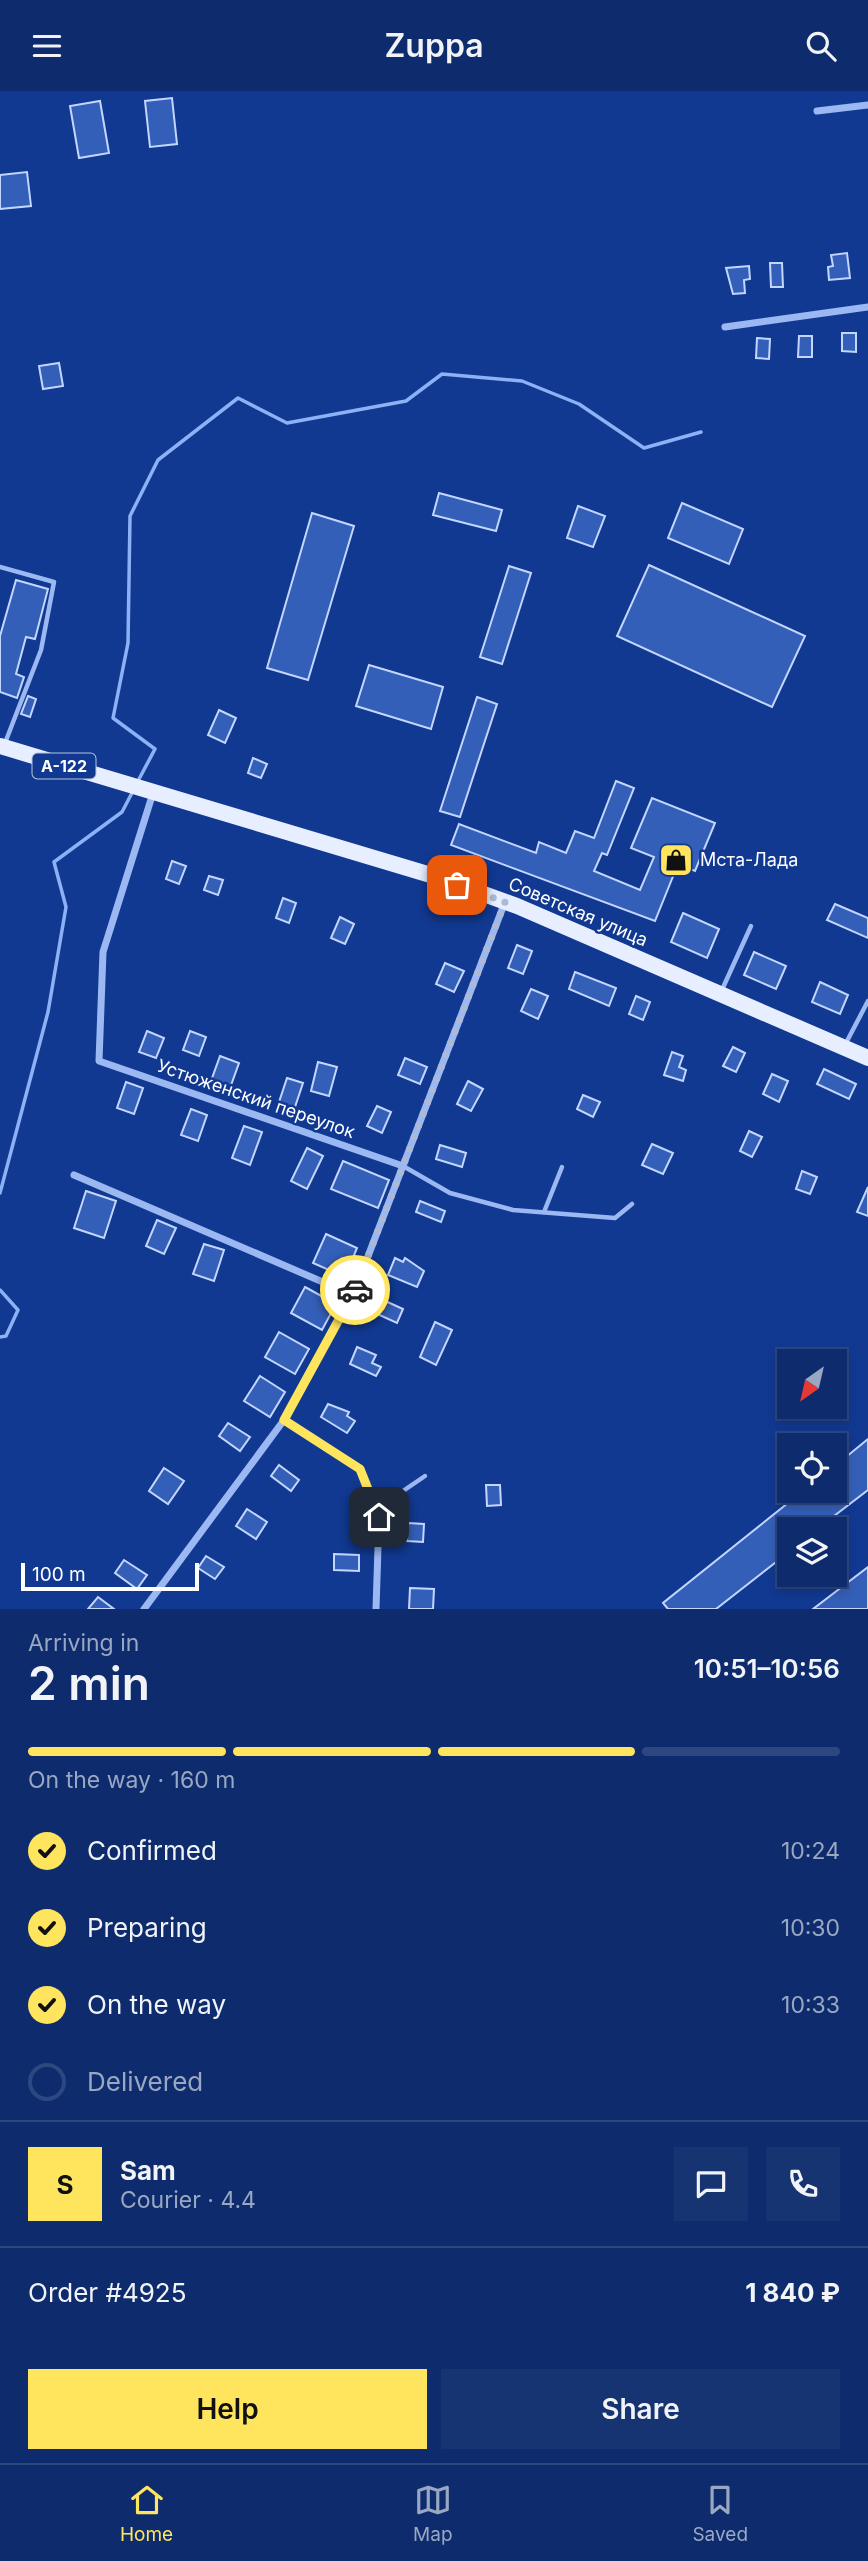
<!DOCTYPE html>
<html lang="en">
<head>
<meta charset="utf-8">
<style>
  :root { --surface:#0d2b6d; --page:#163372; --text:#f1f3f6; --muted:#9aa7c2; --line:#2d4780; --accent:#ffe45d }
  body { margin:0; font-family:Inter,sans-serif; background:var(--page); color:var(--text); height:100vh; display:flex; flex-direction:column; font-size:26px; white-space:nowrap }
  * { box-sizing:border-box; margin:0 }
  p { font-size:23px; color:var(--muted) }
  .icon { flex:none; width:38px; height:38px; fill:none; stroke:currentColor; stroke-width:2; stroke-linecap:round; stroke-linejoin:round }
  .map { position:relative; height:1518px; overflow:hidden }
  .side { display:flex; flex-direction:column; background:var(--surface); flex:1 }
  .side>* { flex:none }
  .needle { width:46px; rotate:214deg }
  .fabs { position:absolute; left:777px; top:1258px; display:grid; gap:14px }
  .fabs a { display:grid; place-items:center; width:70px; height:70px; border-radius:0px; background:var(--surface); box-shadow:0 4px 10px #0003,0 0 0 2px var(--line); font-size:35px }
  .scale { position:absolute; left:21px; bottom:18px; width:178px; box-sizing:border-box; padding-left:7px; border:4px solid #fff; border-top:0; font-size:19px; line-height:24px; white-space:nowrap; color:#fff; -webkit-text-stroke:5px #113991; paint-order:stroke }
  .pin { position:absolute; display:grid; place-items:center; width:60px; height:60px; color:#fff; margin:-30px; border-radius:14px; box-shadow:0 4px 10px #0006 }
  .courier { position:absolute; display:grid; place-items:center; width:70px; height:70px; margin:-35px; border:5px solid #ffe45d; border-radius:50%; background:#fff; color:#222; box-shadow:0 2px 9px #0007 }
  .overview em { font-style:normal; font-weight:600 }
  .overview div { display:flex; flex-direction:column-reverse }
  .overview { display:flex; align-items:center; justify-content:space-between; height:119px; padding:0 28px }
  h1 { font-size:46px; font-weight:600; line-height:52px }
  .bar { display:grid; grid-template-columns:repeat(4,1fr); gap:10px 7px; align-content:center; height:84px; padding:0 28px }
  .bar i { height:9px; border-radius:5px; background:var(--line) }
  .bar .active { background:var(--accent) }
  .bar p { grid-column:span 4 }
  .line { display:flex; align-items:center; gap:18px; padding:0 28px; border-top:2px solid var(--line) }
  .line div { flex:1 }
  .round { display:grid; place-items:center; flex:none; width:74px; height:74px; border-radius:0px; background:var(--page) }
  ol { padding:0 28px; list-style:none }
  li { display:flex; align-items:center; gap:21px; height:77px }
  li p { margin-inline-start:auto }
  li .icon { padding:7px; border-radius:50%; background:var(--accent); color:#111; stroke-width:4 }
  li:last-child { color:var(--muted) }
  li i { width:38px; height:38px; border:4px solid var(--line); border-radius:50% }
  .primary-button { display:flex; gap:14px; margin-top:auto; padding:14px 28px }
  .primary-button a { flex:1; height:80px; border-radius:0px; background:var(--accent); color:#111; font-size:28px; font-weight:600; line-height:80px; text-align:center }
  .primary-button a+a { background:var(--page); color:var(--text) }
  header { display:flex; justify-content:space-between; align-items:center; height:91px; padding:0 28px; background:var(--surface); font-size:32px; font-weight:600 }
  .menu { display:flex; justify-content:space-around; align-items:center; height:98px; border-top:2px solid var(--line); background:var(--surface); font-size:19px; color:var(--muted) }
  .menu a { display:grid; justify-items:center; gap:4px }
  .menu .active { color:var(--accent) }
  .map>svg:first-child { display:block }
</style>
</head>
<body>
<header><svg class="icon" aria-label="menu" viewBox="0 0 24 24"><path d="M4 6h16M4 12h16M4 18h16"/></svg>Zuppa<svg class="icon" aria-label="search" viewBox="0 0 24 24"><circle cx="10" cy="10" r="6"/><path d="M15 15l6 6"/></svg></header>
<div class="map">
<svg width="868" height="1518" viewBox="0 0 868 1518">
  <rect width="100%" height="100%" fill="#113991"/>
  <g fill="none" stroke-linecap="round" stroke-linejoin="round">
    <g stroke="#8db1f6" stroke-width="3.5">
      <path d="M138,690L155,658L113,627L128,552L130,425L158,369L238,307L287,332L406,310L442,283L522,290L579,313L644,357L701,341"/>
      <path d="M0,1102L48,921L66,816L54,771L122,721L133,700"/>
      <path d="M0,1199L18,1219L6,1245L0,1246"/>
    </g>
  </g>
  <g fill="#345fb8" stroke="#c3d6fd" stroke-width="2">
    <path d="M172,7L177,53L150,56L145,10Z"/>
    <path d="M100,10L109,62L79,67L70,15Z"/>
    <path d="M27,81L31,115L0,118V84Z"/>
    <path d="M847,162L850,187L829,189L828,176L833,175L831,164Z"/>
    <path d="M770,172H782L783,196H771Z"/>
    <path d="M749,175L750,188L744,189L745,202L733,203L726,177Z"/>
    <path d="M842,242H856V261L842,260Z"/>
    <path d="M799,245H812V266H798Z"/>
    <path d="M757,247L770,248L769,268L756,267Z"/>
    <path d="M59,272L63,295L43,298L39,275Z"/>
    <path d="M439,402L502,419L496,440L433,424Z"/>
    <path d="M682,412L743,438L729,473L668,447Z"/>
    <path d="M578,415L605,425L593,456L567,447Z"/>
    <path d="M312,422L354,435L308,589L267,577Z"/>
    <path d="M649,474L805,545L772,616L617,545Z"/>
    <path d="M509,475L531,482L502,573L480,566Z"/>
    <path d="M16,489L48,498L35,548L26,546L16,583L24,586L17,607L0,601V545Z"/>
    <path d="M369,574L443,596L431,638L356,615Z"/>
    <path d="M28,605L36,608L30,626L21,623Z"/>
    <path d="M477,606L497,613L460,726L440,720Z"/>
    <path d="M219,619L236,627L225,652L208,644Z"/>
    <path d="M253,667L267,673L261,687L248,682Z"/>
    <path d="M616,690L634,697L607,764L602,762L594,780L640,799L654,766L631,757L652,707L715,732L695,780L678,773L655,830L451,754L459,733L536,762L539,751L566,762L575,740L594,747Z"/>
    <path d="M172,770L186,775L179,793L166,788Z"/>
    <path d="M209,785L223,789L218,804L204,799Z"/>
    <path d="M283,807L296,812L289,832L276,827Z"/>
    <path d="M835,813L868,827V847L827,829Z"/>
    <path d="M683,822L719,838L707,867L671,851Z"/>
    <path d="M340,826L354,833L345,853L331,847Z"/>
    <path d="M517,854L532,860L523,883L508,877Z"/>
    <path d="M754,861L786,875L776,898L744,884Z"/>
    <path d="M445,872L464,880L454,901L436,893Z"/>
    <path d="M575,881L616,897L609,915L569,898Z"/>
    <path d="M820,891L848,904L840,923L812,911Z"/>
    <path d="M531,898L548,905L538,928L521,920Z"/>
    <path d="M636,905L650,911L643,929L629,923Z"/>
    <path d="M147,940L164,947L156,967L139,961Z"/>
    <path d="M190,940L206,946L199,965L183,959Z"/>
    <path d="M733,956L745,962L736,981L723,975Z"/>
    <path d="M672,961L683,965L679,976L686,979L683,990L664,984Z"/>
    <path d="M220,965L239,972L230,997L211,990Z"/>
    <path d="M405,967L427,976L420,993L398,984Z"/>
    <path d="M318,971L337,976L329,1005L311,1000Z"/>
    <path d="M824,978L856,993L849,1008L817,993Z"/>
    <path d="M772,983L788,990L779,1011L763,1003Z"/>
    <path d="M287,987L303,992L294,1019L278,1014Z"/>
    <path d="M468,990L483,998L471,1020L457,1013Z"/>
    <path d="M126,991L143,997L134,1023L117,1017Z"/>
    <path d="M583,1004L600,1011L593,1026L577,1018Z"/>
    <path d="M377,1015L391,1021L382,1042L367,1035Z"/>
    <path d="M191,1018L207,1024L198,1050L181,1044Z"/>
    <path d="M244,1035L262,1041L250,1074L232,1067Z"/>
    <path d="M749,1040L762,1046L752,1066L740,1060Z"/>
    <path d="M652,1053L673,1062L663,1083L642,1074Z"/>
    <path d="M440,1054L466,1062L462,1076L436,1068Z"/>
    <path d="M307,1057L323,1065L307,1098L291,1090Z"/>
    <path d="M343,1070L389,1089L378,1117L331,1098Z"/>
    <path d="M802,1080L817,1086L810,1103L796,1098Z"/>
    <path d="M868,1096V1125L857,1121Z"/>
    <path d="M86,1100L116,1110L104,1147L74,1137Z"/>
    <path d="M420,1110L445,1120L441,1131L416,1121Z"/>
    <path d="M157,1129L176,1137L164,1163L146,1155Z"/>
    <path d="M326,1143L357,1157L345,1186L313,1172Z"/>
    <path d="M204,1153L224,1159L214,1190L193,1183Z"/>
    <path d="M395,1167L403,1171L405,1167L424,1180L417,1196L388,1184Z"/>
    <path d="M305,1196L336,1213L322,1239L291,1222Z"/>
    <path d="M381,1208L403,1218L397,1232L375,1222Z"/>
    <path d="M435,1231L452,1239L436,1274L420,1266Z"/>
    <path d="M279,1241L309,1258L295,1283L265,1266Z"/>
    <path d="M357,1256L376,1264L372,1272L381,1276L376,1285L350,1273Z"/>
    <path d="M260,1285L285,1301L270,1326L244,1310Z"/>
    <path d="M328,1313L349,1321L347,1325L355,1330L347,1342L321,1326Z"/>
    <path d="M228,1332L250,1346L240,1360L219,1345Z"/>
    <path d="M868,1348V1399L817,1438H789V1461L716,1518H668L663,1512L803,1400H835V1375Z"/>
    <path d="M279,1374L299,1389L291,1400L271,1385Z"/>
    <path d="M164,1377L184,1390L168,1413L149,1400Z"/>
    <path d="M486,1394H500L501,1414L487,1415Z"/>
    <path d="M247,1418L267,1431L256,1448L236,1435Z"/>
    <path d="M408,1432L424,1433L423,1451L407,1450Z"/>
    <path d="M334,1463L359,1464V1480L334,1479Z"/>
    <path d="M206,1465L224,1476L215,1488L198,1477Z"/>
    <path d="M124,1469L147,1484L137,1498L115,1482Z"/>
    <path d="M868,1476V1518H813Z"/>
    <path d="M410,1497L434,1498L433,1518H409Z"/>
    <path d="M98,1506L114,1518H88Z"/>
  </g>
  <g fill="none" stroke-linecap="round" stroke-linejoin="round">
    <g stroke="#9cb8f3" stroke-width="4.5">
      <path d="M0,476L54,491L41,559L5,652"/>
      <path d="M721,901L751,835"/>
      <path d="M846,952L868,910"/>
      <path d="M403,1075L450,1102L513,1119L615,1127L632,1113"/>
      <path d="M544,1121L562,1076"/>
      <path d="M372,1407L403,1400L425,1385"/>
    </g>
    <g stroke="#9cb8f3" stroke-width="7">
      <path d="M817,20L868,14"/>
      <path d="M725,236L868,216"/>
      <path d="M153,702L103,861L99,970L403,1075"/>
      <path d="M74,1084L353,1204"/>
      <path d="M284,1329L360,1378L379,1426L376,1518"/>
      <path d="M144,1518L284,1329L353,1204L505,811"/>
    </g>
    <path stroke="#e7eeff" stroke-width="16" d="M0,655L434,785L517,815L868,967"/>
  </g>
  <g fill="none" stroke-linecap="round" stroke-linejoin="round">
    <path stroke="#acbad8" stroke-width="7" stroke-dasharray="0 12.6" d="M355,1199L505,811L457,794"/>
    <path stroke="#ffe45d" stroke-width="9" d="M355,1199L284,1329L360,1378L379,1426"/>
  </g>
  <defs>
    <g id="shop-square" transform="scale(1.75)"><rect x="-9" y="-9" width="18" height="18" rx="4" fill="#ffe45d" stroke="#113991"/><path d="M-5-2.5h2.3a2.7 3.5 0 0 1 5.4 0H5L5.5 6h-11ZM-1.5-2.5h3a1.5 2.3 0 0 0-3 0Z" fill="#111"/></g>
  </defs>
  <g fill-rule="evenodd">
    <use href="#shop-square" x="676" y="769"/>
  </g>
  <g text-anchor="middle" stroke-width="5" stroke-linejoin="round" paint-order="stroke">
    <rect fill="#113991" stroke="#b8c4de" stroke-width="2" x="32.5" y="662.5" width="63" height="25" rx="5"/>
    <g font-size="16" font-weight="bold" fill="#fff">
      <text x="64" y="681">А-122</text>
    </g>
    <g font-size="18" fill="#fff" stroke="#113991" text-anchor="start">
      <text x="700" y="775">Мста-Лада</text>
    </g>
    <g font-size="18" fill="#fff" stroke="#113991">
      <text transform="translate(578 821) rotate(23)" y="6">Советская улица</text>
      <text transform="translate(256 1008) rotate(19)" y="6">Устюженский переулок</text>
    </g>
  </g>
</svg>
<div class="fabs">
<a><svg class="needle" viewBox="-14 -14 28 28"><path d="M0-13l5 13h-10z" fill="#e53935"/><path d="M0 13l5-13h-10z" fill="#9aa7c2"/></svg></a>
<a><svg class="icon" aria-label="locate" viewBox="0 0 24 24"><circle cx="12" cy="12" r="6"/><path d="M12 2v4M12 18v4M2 12h4M18 12h4"/></svg></a>
<a><svg class="icon" aria-label="layers" viewBox="0 0 24 24"><path d="M12 4l9 5-9 5-9-5zM3 14l9 5 9-5"/></svg></a>
</div>
<div class="scale">100 m</div>
<div class="pin" style="left:457px;top:794px;background:#ea580c"><svg class="icon" aria-label="bag" viewBox="0 0 24 24"><path d="M5 8h14l-1 12H6zM9 8a3 3 0 0 1 6 0"/></svg></div>
<div class="pin" style="left:379px;top:1426px;background:#1f2937"><svg class="icon" aria-label="home" viewBox="0 0 24 24"><path d="M3 11l9-7 9 7M6 9v11h12V9"/></svg></div>
<div class="courier" style="left:355px;top:1199px"><svg class="icon" aria-label="car" viewBox="0 0 24 24"><path d="M5 17H2v-5l4-1 3-4h7l3 4 3 1v5h-3M9 17h6M6 11h13"/><circle cx="7" cy="17" r="2"/><circle cx="17" cy="17" r="2"/></svg></div>
</div>
<section class="side">
<div class="overview"><div><h1>2 min</h1><p>Arriving in</p></div><em>10:51–10:56</em></div>
<div class="bar"><i class="active"></i><i class="active"></i><i class="active"></i><i></i><p>On the way · 160 m</p></div>
<ol>
<li><svg class="icon" aria-label="check" viewBox="0 0 24 24"><path d="M5 12l5 5 9-10"/></svg>Confirmed<p>10:24</p></li>
<li><svg class="icon" aria-label="check" viewBox="0 0 24 24"><path d="M5 12l5 5 9-10"/></svg>Preparing<p>10:30</p></li>
<li><svg class="icon" aria-label="check" viewBox="0 0 24 24"><path d="M5 12l5 5 9-10"/></svg>On the way<p>10:33</p></li>
<li><i></i>Delivered</li>
</ol>
<div class="line" style="height:126px"><b class="round" style="background:var(--accent);color:#111">S</b><div><b>Sam</b><p>Courier · 4.4</p></div><a class="round"><svg class="icon" aria-label="chat" viewBox="0 0 24 24"><path d="M4 5h16v11H9l-5 4z"/></svg></a><a class="round"><svg class="icon" aria-label="phone" viewBox="0 0 24 24"><path d="M5 4h4l2 5-3 2q2 4 5 5l2-3 5 2v4C11 20 4 13 5 4z"/></svg></a></div>
<div class="line" style="height:91px"><div>Order #4925</div><b>1 840 ₽</b></div>
<div class="primary-button"><a>Help</a><a>Share</a></div>
</section>
<nav class="menu">
<a class="active"><svg class="icon" aria-label="home" viewBox="0 0 24 24"><path d="M3 11l9-7 9 7M6 9v11h12V9"/></svg>Home</a>
<a><svg class="icon" aria-label="map" viewBox="0 0 24 24"><path d="M3 6l6-2 6 2 6-2v14l-6 2-6-2-6 2zM9 4v14M15 6v14"/></svg>Map</a>
<a><svg class="icon" aria-label="saved" viewBox="0 0 24 24"><path d="M7 4h10v16l-5-4-5 4z"/></svg>Saved</a>
</nav>
</body>
</html>
